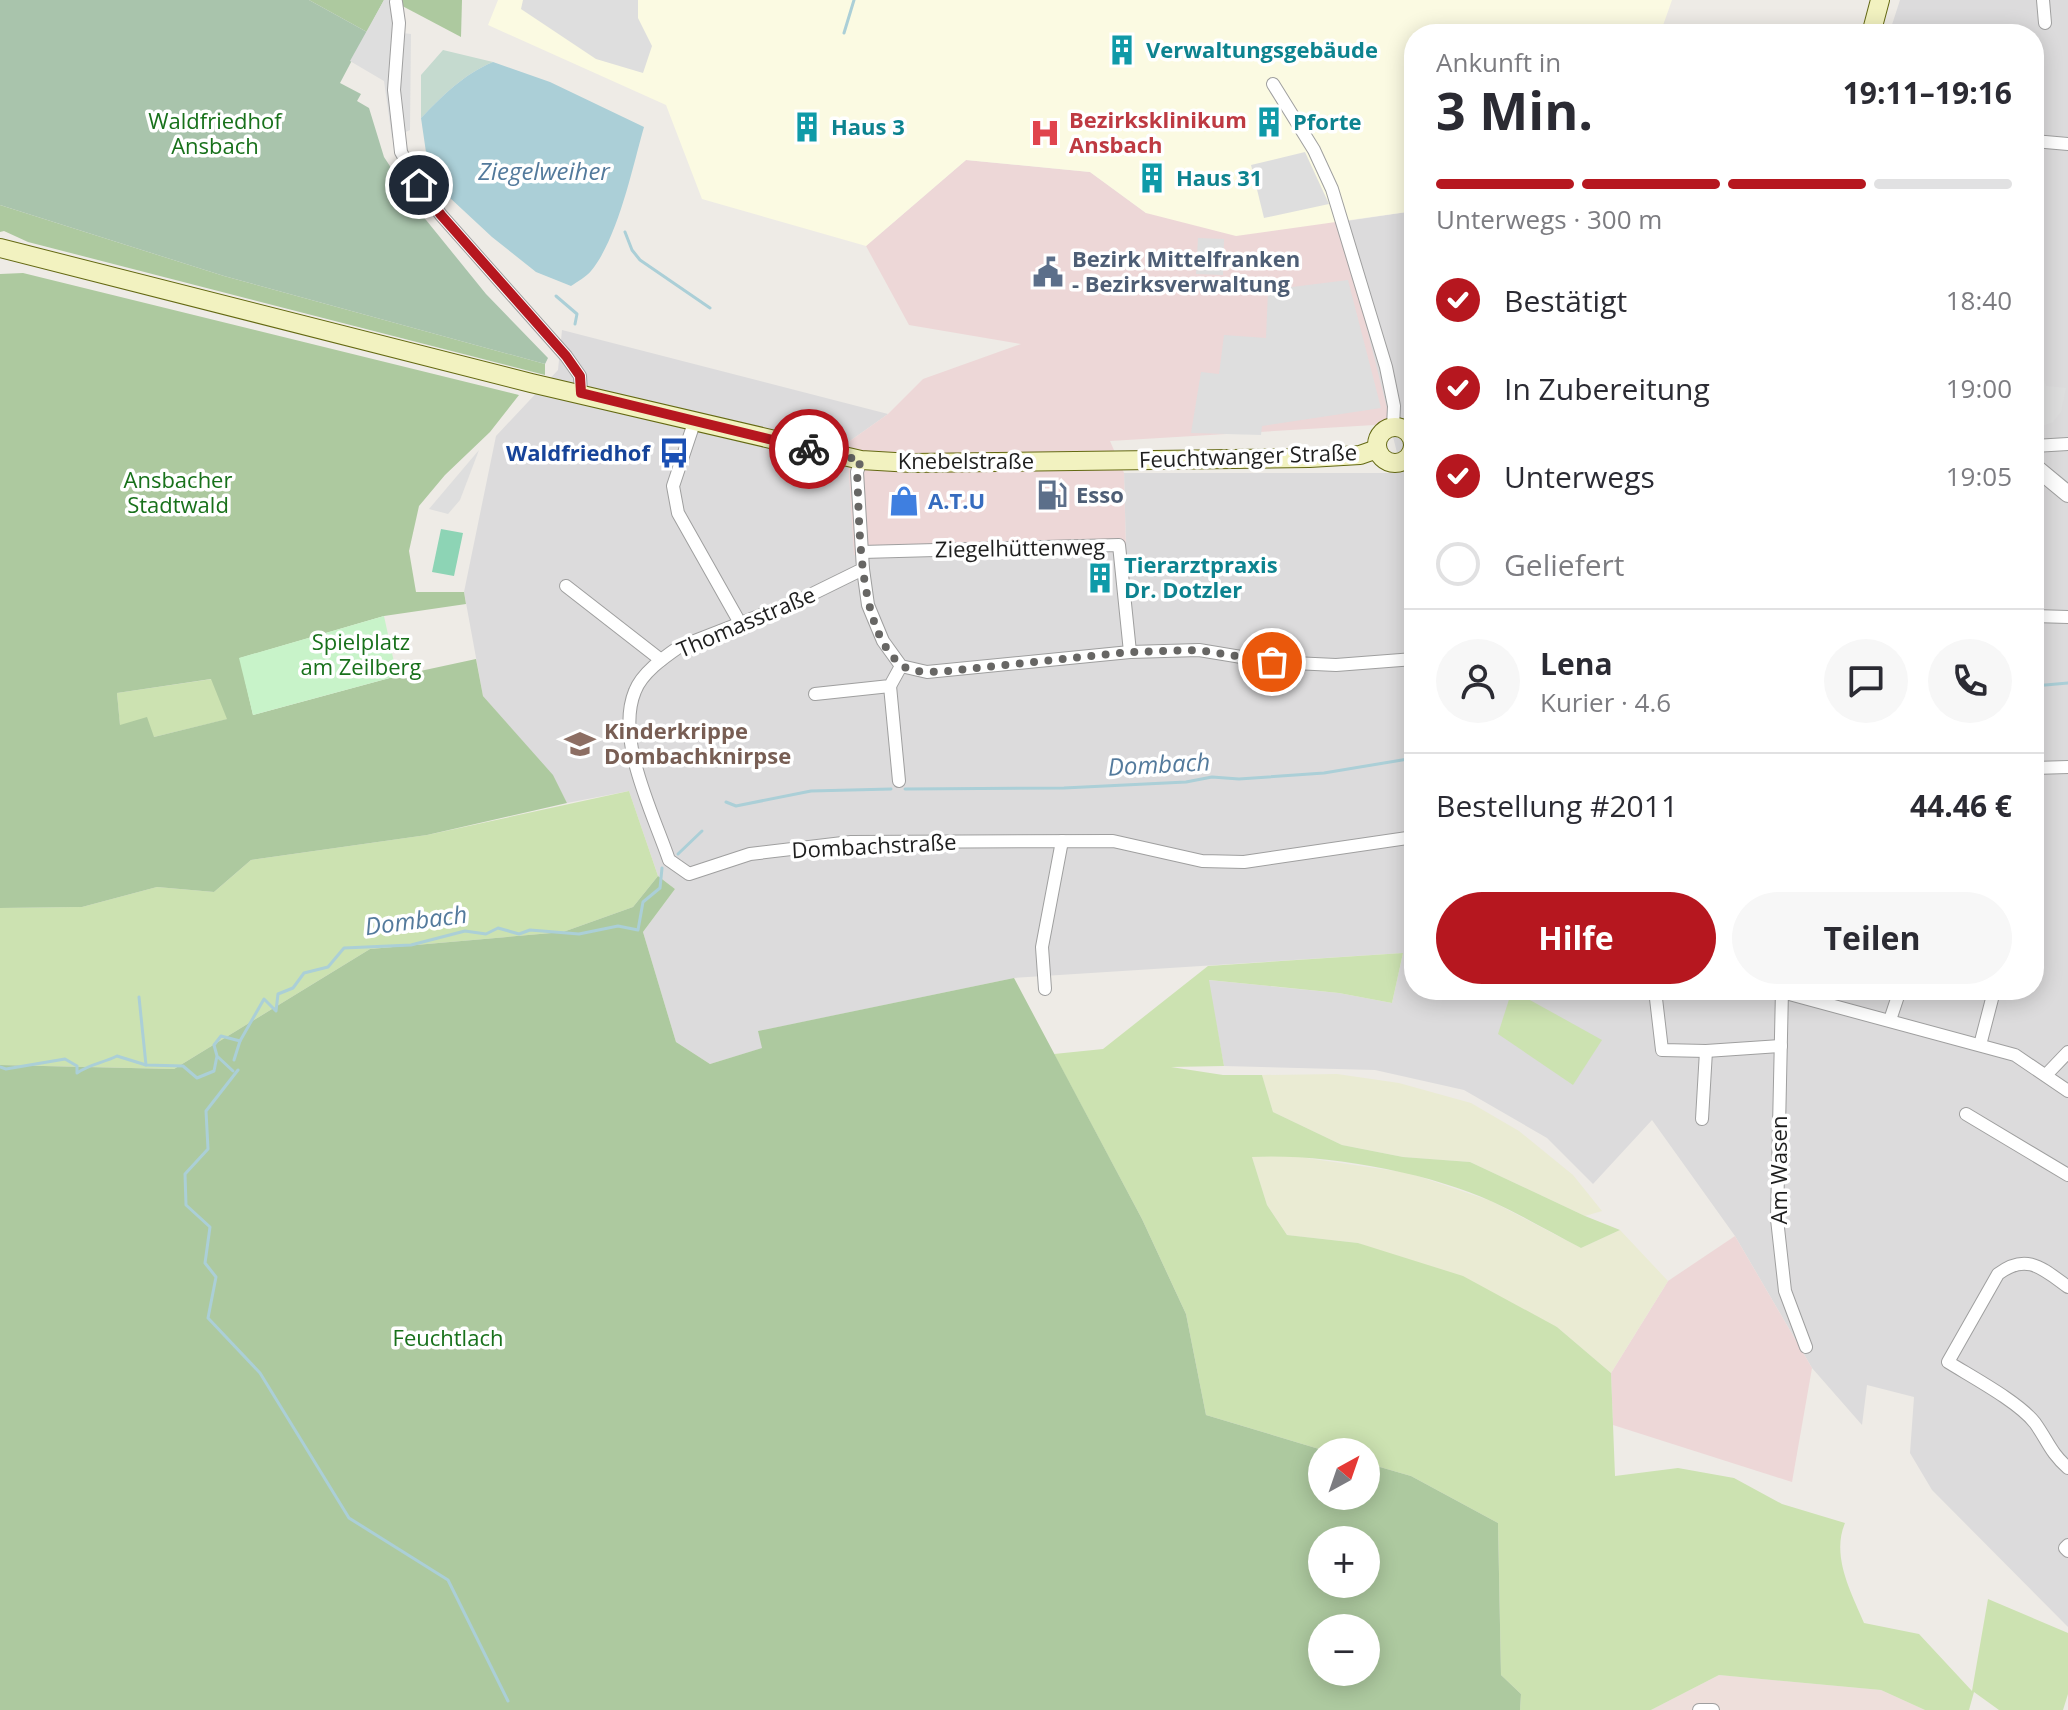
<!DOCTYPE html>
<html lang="de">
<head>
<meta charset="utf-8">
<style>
  :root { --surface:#fff; --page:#f7f7f7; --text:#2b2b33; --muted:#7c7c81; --line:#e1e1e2; --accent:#b6171f }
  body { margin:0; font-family:"Open Sans",sans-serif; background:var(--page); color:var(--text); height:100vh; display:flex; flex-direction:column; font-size:30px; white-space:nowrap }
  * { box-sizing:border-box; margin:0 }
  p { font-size:26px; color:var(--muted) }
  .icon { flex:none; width:44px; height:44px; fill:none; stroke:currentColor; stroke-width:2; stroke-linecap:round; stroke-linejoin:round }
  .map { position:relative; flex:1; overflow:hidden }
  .sheet { position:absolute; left:1404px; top:24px; width:640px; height:976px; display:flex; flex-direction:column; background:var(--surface); border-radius:32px; box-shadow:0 4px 20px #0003 }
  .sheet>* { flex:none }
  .needle { width:52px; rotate:40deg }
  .fabs { position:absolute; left:1308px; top:1438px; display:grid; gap:16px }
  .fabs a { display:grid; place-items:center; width:72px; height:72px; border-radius:50%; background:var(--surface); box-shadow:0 4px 20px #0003; font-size:40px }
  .pin { position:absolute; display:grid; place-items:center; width:68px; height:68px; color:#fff; margin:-34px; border:4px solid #fff; border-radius:50%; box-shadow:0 2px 8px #0007 }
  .courier { position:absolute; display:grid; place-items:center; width:80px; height:80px; margin:-40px; border:6px solid #b6171f; border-radius:50%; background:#fff; color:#222; box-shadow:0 2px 10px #0007 }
  .headline em { font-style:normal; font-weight:700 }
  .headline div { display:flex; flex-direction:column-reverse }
  .headline { display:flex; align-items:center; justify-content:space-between; height:136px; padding:0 32px }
  h1 { font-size:52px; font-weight:700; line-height:60px }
  .bar { display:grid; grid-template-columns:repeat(4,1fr); gap:12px 8px; align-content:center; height:96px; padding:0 32px }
  .bar i { height:10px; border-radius:6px; background:var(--line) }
  .bar .selected { background:var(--accent) }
  .bar p { grid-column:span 4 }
  .line { display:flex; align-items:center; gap:20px; padding:0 32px; border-top:2px solid var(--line) }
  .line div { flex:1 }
  .round { display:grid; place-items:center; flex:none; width:84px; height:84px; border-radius:42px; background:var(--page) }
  ol { padding:0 32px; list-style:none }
  li { display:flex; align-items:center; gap:24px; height:88px }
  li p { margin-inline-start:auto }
  li .icon { padding:8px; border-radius:50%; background:var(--accent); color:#fff; stroke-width:4 }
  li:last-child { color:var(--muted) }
  li i { width:44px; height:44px; border:4px solid var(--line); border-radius:50% }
  .action { display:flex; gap:16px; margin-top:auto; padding:16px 32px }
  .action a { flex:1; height:92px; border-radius:48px; background:var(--accent); color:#fff; font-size:32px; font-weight:700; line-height:92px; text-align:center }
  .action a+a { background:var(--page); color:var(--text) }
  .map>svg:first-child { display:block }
</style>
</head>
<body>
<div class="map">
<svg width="2068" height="1710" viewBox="0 0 2068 1710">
  <rect width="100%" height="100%" fill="#eeebe6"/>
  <path fill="#dcdbdc" d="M1900,0H2068V1627L1932,1490L1910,1453L1914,1397L1867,1385L1862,1425L1812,1368L1735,1236L1652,1120L1593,1184L1547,1138L1464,1090L1375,1070L1224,1066L1208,980L1339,993L1392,1003L1403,953L1014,978L759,1031L763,1048L710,1064L676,1042L643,932L675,889L658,876L629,791L567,803L552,775L483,696L464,592L496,436L558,370L562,330L888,414L847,443L1126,551L1124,473H1402L1340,222L1414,211V990H2034V34H1889Z"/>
  <g fill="#edd7d7">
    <path d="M966,160L1090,172L1146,213L1340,222L1391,424L1110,441L1124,473L1126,552L854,555L847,443L888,414L923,379L1021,344L909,325L866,246Z"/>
    <path d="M1735,1236L1812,1368L1792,1482L1613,1425L1611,1373L1668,1281Z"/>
  </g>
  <path fill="#fbfae2" d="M498,0H1672L1660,34H1414V211L1236,236L1146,213L1090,172L966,160L866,246L702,199L666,105L488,25Z"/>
  <path fill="#eedfdb" d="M1719,1675L1881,1690L1925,1710H1651Z"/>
  <g fill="#eaebd3">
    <path d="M1337,1074L1399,1083L1471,1103L1519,1131L1573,1175L1602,1211L1585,1216L1470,1162L1403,1157L1342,1145L1273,1112L1262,1075Z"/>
    <path d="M1286,1155L1409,1173L1491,1201L1581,1248L1620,1230L1668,1281L1611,1373L1557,1327L1358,1243L1287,1235L1267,1205L1252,1157Z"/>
  </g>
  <g fill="#cce2b1">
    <path d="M212,679L228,719L154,737L120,726L117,693Z"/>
    <path d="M629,791L658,876L633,907L563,932L370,949L174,1069L0,1065V908L82,907L157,887L214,892L251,860L427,835Z"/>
    <path d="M1403,953L1392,1003L1339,993L1209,980L1224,1066L1171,1067L1223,1075H1262L1273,1112L1342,1145L1403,1157L1470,1162L1585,1216L1620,1230L1581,1248C1552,1233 1523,1216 1493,1202C1429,1172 1322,1153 1252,1157L1267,1205L1287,1235L1358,1243L1463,1276L1557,1327L1611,1373L1615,1476L1678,1468L1734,1478L1782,1504L1845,1523C1831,1556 1851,1592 1864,1623L1919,1634L1972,1691L1988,1599L2068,1633V1694L2063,1710H1999L1974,1692L1969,1710H1925L1881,1690L1719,1675L1651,1710H1520L1521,1694L1501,1675L1498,1523L1411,1476L1366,1463V1452H1329L1206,1415L1186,1314L1142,1219L1054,1054L1103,1049L1208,966Z"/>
    <path d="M1512,990L1602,1040L1573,1085L1498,1034Z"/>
  </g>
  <g fill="#adc99f" fill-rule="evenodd">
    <path d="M309,0H384L367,32Z"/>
    <path d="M391,0H462L461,37Z"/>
    <path d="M0,205L224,276L545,364V375L28,242L4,231L0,232Z"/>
    <path d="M23,273L519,395L490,432L445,475L419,506L409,551L416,592H464L466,604L384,616L240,658L253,715L397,676L476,659L483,696L553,775L567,803L427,835L251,860L214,892L157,887L82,907L0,908V274ZM211,679L227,719L154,737L147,717L120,725L117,693Z"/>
    <path d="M658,876L675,889L643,932L676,1042L710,1064L762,1048L758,1031L1014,978L1142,1219L1186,1314L1206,1415L1329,1452H1322V1496H1366V1463L1411,1476L1498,1523L1501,1675L1521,1694L1520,1710H0V1065L174,1069L370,949L563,932L633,907ZM1366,1540V1584H1322V1540ZM1366,1628V1672H1322V1628Z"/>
  </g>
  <path fill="#c5dacf" d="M443,50L493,62C464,74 442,96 421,118V75Z"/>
  <path fill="#a9c4ac" d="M0,0H309L367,32L340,83L361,94L357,101L369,108L384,157L422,215L486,294L548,358L545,364L224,276L0,205Z"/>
  <path fill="#c8f3c9" d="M384,616L397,676L253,715L239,658Z"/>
  <path fill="#8dd4b5" d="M441,529L463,533L454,576L432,572Z"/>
  <g fill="#dedede">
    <path d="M384,0H391L403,6L402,33L411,34L410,130L392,138L384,81L350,61Z"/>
    <path d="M523,0H638V18L652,46L643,73L596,59L521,9Z"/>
    <path d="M1305,152L1329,204L1264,218L1251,165Z"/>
    <path d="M1198,238L1224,239L1223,275L1196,274Z"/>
    <path d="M1348,280L1381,408L1262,426L1261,435L1191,433L1201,372L1219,374L1224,335L1266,338L1268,290Z"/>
    <path d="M2034,380H2044L2046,386L2066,388L2061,412L2053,422L2034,429Z"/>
    <path d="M479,450L460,500L448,514L429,509Z"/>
  </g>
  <path fill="#abcfd7" d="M493,62L550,82L644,127C632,169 618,238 591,271C586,277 577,282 571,286L536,272L492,237L449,197L427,159L421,118C442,96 464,74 493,62Z"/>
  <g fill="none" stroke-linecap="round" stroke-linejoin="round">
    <g stroke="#abcfd7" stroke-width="3">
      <path d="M844,33L854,0"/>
      <path d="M625,232L632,250L640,260L710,308"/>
      <path d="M556,296L577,314L575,324"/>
      <path d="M2034,686L2068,683"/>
      <path d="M905,789L1064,788L1186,782L1212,777L1239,779L1324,773L1414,758"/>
      <path d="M726,802L736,806L811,791L891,789"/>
      <path d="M678,854L702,831"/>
      <path d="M139,997L146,1065"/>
      <path d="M218,1057L233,1071"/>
      <path d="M234,1060L240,1041"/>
      <path d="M0,1067L6,1069L65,1059L77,1066V1073C90,1064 103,1063 117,1056L146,1065L183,1066L197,1078L214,1071L217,1056L214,1045L221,1036L240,1041L264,999L276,1011L278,994L293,988L304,973L328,967L344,948L411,945L465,931L486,934L498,928L519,934L530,930L579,934L618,926L638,930L643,902L660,888L662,868"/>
      <path d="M238,1070L206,1111L208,1149L185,1174L186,1205L210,1227L205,1263L216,1277L208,1318L260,1373L349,1518L448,1580L508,1701"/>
    </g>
    <g stroke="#9f9f9f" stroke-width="14">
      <g id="minor">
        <path d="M2043,0L2045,23"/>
        <path d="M396,2L399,23L394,90L401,152L419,185L441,215L566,356L580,376L581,393"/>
        <path d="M1273,84L1314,150L1332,189L1386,367L1394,406L1393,427"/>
        <path d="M2034,141L2068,144"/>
        <path d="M695,420L673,486L678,513L740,623"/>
        <path d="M2034,446L2068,444"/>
        <path d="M861,460L857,472L863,569L800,600L679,647C663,658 642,673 635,691C615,739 653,813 669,860L689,874L750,854L851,842L1113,841L1202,861L1244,862L1414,837"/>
        <path d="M862,552L1119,545L1130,652"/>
        <path d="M863,569L868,605L883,641L901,666L927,672L1130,652L1199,650L1272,662L1336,665L1414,659"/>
        <path d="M566,586L661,660"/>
        <path d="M2034,616L2068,617"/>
        <path d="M890,686L899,781"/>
        <path d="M815,694L890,686L901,666"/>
        <path d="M2034,768L2068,767"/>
        <path d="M1045,989L1042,947L1062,841"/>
        <path d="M1655,990L1662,1050L1706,1051L1781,1046"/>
        <path d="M1782,990L1777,1219L1785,1291L1806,1347"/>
        <path d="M1975,990L1993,995L1980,1045"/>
        <path d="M1782,992L2015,1055L2068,1091"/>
        <path d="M1890,1020L1900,990"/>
        <path d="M2046,1075L2068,1052"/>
        <path d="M1966,1114L2068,1175"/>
        <path d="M1702,1119L1706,1051"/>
        <path d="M2068,1287C2043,1269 2027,1252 1998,1274L1948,1362C1972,1377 2019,1402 2035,1423C2048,1441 2050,1452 2068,1468"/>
        <path d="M2068,1545L2065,1548L2068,1551"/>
        <path d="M1699,1710H1713"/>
      </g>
    </g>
    <g stroke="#9f9f9f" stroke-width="18">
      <path id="tertiary" d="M2034,466L2068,494"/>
    </g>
    <g stroke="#646912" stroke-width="20">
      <g id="secondary">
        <path d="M1871,34L1880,0"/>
        <path d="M0,248L531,383L861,460L912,463L1309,458L1360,455L1377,449"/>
        <circle cx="1395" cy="445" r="18"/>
      </g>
    </g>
    <use href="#minor" stroke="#fff" stroke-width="12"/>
    <use href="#tertiary" stroke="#fff" stroke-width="16"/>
    <use href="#secondary" stroke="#f2f2c0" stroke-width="18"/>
  </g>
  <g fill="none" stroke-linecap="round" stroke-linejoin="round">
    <path stroke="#676664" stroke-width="8" stroke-dasharray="0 14.4" d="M809,449L861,460L857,472C860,524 857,627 900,664C911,674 935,672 949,671L1130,652L1199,650L1272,662"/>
    <path stroke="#b6171f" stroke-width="10" d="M419,185L441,215L566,356L580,376L581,393L809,449"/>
  </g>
  <defs>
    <g id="building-bare" transform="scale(2.4)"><path d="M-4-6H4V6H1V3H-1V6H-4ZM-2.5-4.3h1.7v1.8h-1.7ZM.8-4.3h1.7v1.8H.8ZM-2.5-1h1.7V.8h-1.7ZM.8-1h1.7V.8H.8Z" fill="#0f9aa8" stroke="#fff" stroke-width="2.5" paint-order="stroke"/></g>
    <g id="hospital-bare" transform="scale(2.4)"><path d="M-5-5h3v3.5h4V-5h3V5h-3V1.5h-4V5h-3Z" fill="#e0444e" stroke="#fff" stroke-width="2.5" paint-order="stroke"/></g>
    <g id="civic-bare" transform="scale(2.4)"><path d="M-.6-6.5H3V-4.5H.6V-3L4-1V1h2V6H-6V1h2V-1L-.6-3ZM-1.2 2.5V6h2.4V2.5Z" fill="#5c6f8a" stroke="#fff" stroke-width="2.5" paint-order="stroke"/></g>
    <g id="bus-bare" transform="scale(2.4)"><path d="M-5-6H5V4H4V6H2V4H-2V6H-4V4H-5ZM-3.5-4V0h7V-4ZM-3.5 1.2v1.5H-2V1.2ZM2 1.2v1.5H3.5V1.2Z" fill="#1a4fb4" stroke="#fff" stroke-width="2.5" paint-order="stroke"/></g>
    <g id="fuel-bare" transform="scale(2.4)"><path d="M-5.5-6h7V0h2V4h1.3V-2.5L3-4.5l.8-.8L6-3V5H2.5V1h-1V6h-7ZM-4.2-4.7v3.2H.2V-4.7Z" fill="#5c6f8a" stroke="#fff" stroke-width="2.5" paint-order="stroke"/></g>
    <g id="shop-bare" transform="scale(2.4)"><path d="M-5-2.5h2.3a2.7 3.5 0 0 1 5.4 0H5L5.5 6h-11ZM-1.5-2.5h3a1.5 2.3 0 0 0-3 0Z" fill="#3f7fe0" stroke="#fff" stroke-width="2.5" paint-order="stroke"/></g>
    <g id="school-bare" transform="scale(2.4)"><path d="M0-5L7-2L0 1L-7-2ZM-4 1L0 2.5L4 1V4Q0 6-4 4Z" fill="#8d6e63" stroke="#fff" stroke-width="2.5" paint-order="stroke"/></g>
  </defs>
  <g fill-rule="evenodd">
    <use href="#building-bare" x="1122" y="50"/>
    <use href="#building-bare" x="1269" y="122"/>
    <use href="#building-bare" x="807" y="127"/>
    <use href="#hospital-bare" x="1045" y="133"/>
    <use href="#building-bare" x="1152" y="178"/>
    <use href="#civic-bare" x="1048" y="272"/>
    <use href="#bus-bare" x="674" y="453"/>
    <use href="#fuel-bare" x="1052" y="495"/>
    <use href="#shop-bare" x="904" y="501"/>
    <use href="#building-bare" x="1100" y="578"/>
    <use href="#school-bare" x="580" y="744"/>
  </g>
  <g text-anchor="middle" stroke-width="7" stroke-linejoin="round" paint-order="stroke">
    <g font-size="22" font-weight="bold" fill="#0d838f" stroke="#fff" text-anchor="start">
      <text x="1146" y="58">Verwaltungsgebäude</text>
      <text x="1293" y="130">Pforte</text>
      <text x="831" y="135">Haus 3</text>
      <text x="1176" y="186">Haus 31</text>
      <text x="1124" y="573">Tierarztpraxis<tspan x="1124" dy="25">Dr. Dotzler</tspan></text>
    </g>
    <g font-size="22" font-weight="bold" fill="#be3a42" stroke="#fff" text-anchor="start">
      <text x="1069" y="128">Bezirksklinikum<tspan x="1069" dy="25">Ansbach</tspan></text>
    </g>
    <g font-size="22" fill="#18711b" stroke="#fff">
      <text x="215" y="129">Waldfriedhof<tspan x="215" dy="25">Ansbach</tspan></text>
      <text x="178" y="488">Ansbacher<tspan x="178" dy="25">Stadtwald</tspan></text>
      <text x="361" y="650">Spielplatz<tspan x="361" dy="25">am Zeilberg</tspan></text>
      <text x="448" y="1346">Feuchtlach</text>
    </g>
    <g font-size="22" font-weight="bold" fill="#4e5e75" stroke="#fff" text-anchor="start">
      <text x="1072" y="267">Bezirk Mittelfranken<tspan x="1072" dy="25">- Bezirksverwaltung</tspan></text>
      <text x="1076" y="503">Esso</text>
    </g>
    <g font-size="22" font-weight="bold" fill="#164399" stroke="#fff" text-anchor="end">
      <text x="650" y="461">Waldfriedhof</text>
    </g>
    <g font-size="22" fill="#1e1e1e" stroke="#fff">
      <text transform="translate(1248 456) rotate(-2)" y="8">Feuchtwanger Straße</text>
      <text x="966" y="469">Knebelstraße</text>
      <text transform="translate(1020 548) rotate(-1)" y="8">Ziegelhüttenweg</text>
      <text transform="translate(746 622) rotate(-23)" y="8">Thomasstraße</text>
      <text transform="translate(874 846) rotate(-3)" y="8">Dombachstraße</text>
      <text transform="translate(1779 1170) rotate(-90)" y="8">Am Wasen</text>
    </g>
    <g font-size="22" font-weight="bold" fill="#366cbe" stroke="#fff" text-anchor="start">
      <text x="928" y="509">A.T.U</text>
    </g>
    <g font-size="22" font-weight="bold" fill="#785e54" stroke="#fff" text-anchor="start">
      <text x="604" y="739">Kinderkrippe<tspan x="604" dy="25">Dombachknirpse</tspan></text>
    </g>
    <g font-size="24" font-style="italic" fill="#537a9c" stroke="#fff">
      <text x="544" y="180">Ziegelweiher</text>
      <text transform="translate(1159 765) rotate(-3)" y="8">Dombach</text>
      <text transform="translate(416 921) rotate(-7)" y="8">Dombach</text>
    </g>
  </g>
</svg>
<div class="fabs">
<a><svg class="needle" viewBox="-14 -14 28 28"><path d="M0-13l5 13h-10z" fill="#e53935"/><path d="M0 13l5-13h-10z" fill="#7c7c81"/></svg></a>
<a>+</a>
<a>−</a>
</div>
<div class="pin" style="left:1272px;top:662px;background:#ea580c"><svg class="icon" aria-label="bag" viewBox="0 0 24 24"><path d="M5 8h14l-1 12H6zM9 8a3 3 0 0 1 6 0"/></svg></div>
<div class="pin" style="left:419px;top:185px;background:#1f2937"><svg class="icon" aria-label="home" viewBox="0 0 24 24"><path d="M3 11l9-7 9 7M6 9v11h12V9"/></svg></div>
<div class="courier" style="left:809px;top:449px"><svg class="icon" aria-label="bike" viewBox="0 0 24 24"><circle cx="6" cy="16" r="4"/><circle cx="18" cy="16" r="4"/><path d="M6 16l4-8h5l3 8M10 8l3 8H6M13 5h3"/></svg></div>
<section class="sheet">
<div class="headline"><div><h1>3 Min.</h1><p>Ankunft in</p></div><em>19:11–19:16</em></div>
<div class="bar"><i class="selected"></i><i class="selected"></i><i class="selected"></i><i></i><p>Unterwegs · 300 m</p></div>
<ol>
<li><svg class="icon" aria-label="check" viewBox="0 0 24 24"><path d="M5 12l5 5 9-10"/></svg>Bestätigt<p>18:40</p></li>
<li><svg class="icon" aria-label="check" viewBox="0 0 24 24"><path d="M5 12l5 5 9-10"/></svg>In Zubereitung<p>19:00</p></li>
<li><svg class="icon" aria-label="check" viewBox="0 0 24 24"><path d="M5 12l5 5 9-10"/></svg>Unterwegs<p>19:05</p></li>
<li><i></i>Geliefert</li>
</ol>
<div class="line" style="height:144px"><a class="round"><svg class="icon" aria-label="person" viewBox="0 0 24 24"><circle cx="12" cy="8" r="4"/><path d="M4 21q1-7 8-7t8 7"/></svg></a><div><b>Lena</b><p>Kurier · 4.6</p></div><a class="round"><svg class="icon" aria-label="chat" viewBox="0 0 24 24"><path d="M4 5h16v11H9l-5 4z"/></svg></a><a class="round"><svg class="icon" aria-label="phone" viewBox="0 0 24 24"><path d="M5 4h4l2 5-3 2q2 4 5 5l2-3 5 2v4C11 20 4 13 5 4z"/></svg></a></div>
<div class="line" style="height:104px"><div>Bestellung #2011</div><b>44.46 €</b></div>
<div class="action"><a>Hilfe</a><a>Teilen</a></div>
</section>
</div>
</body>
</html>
